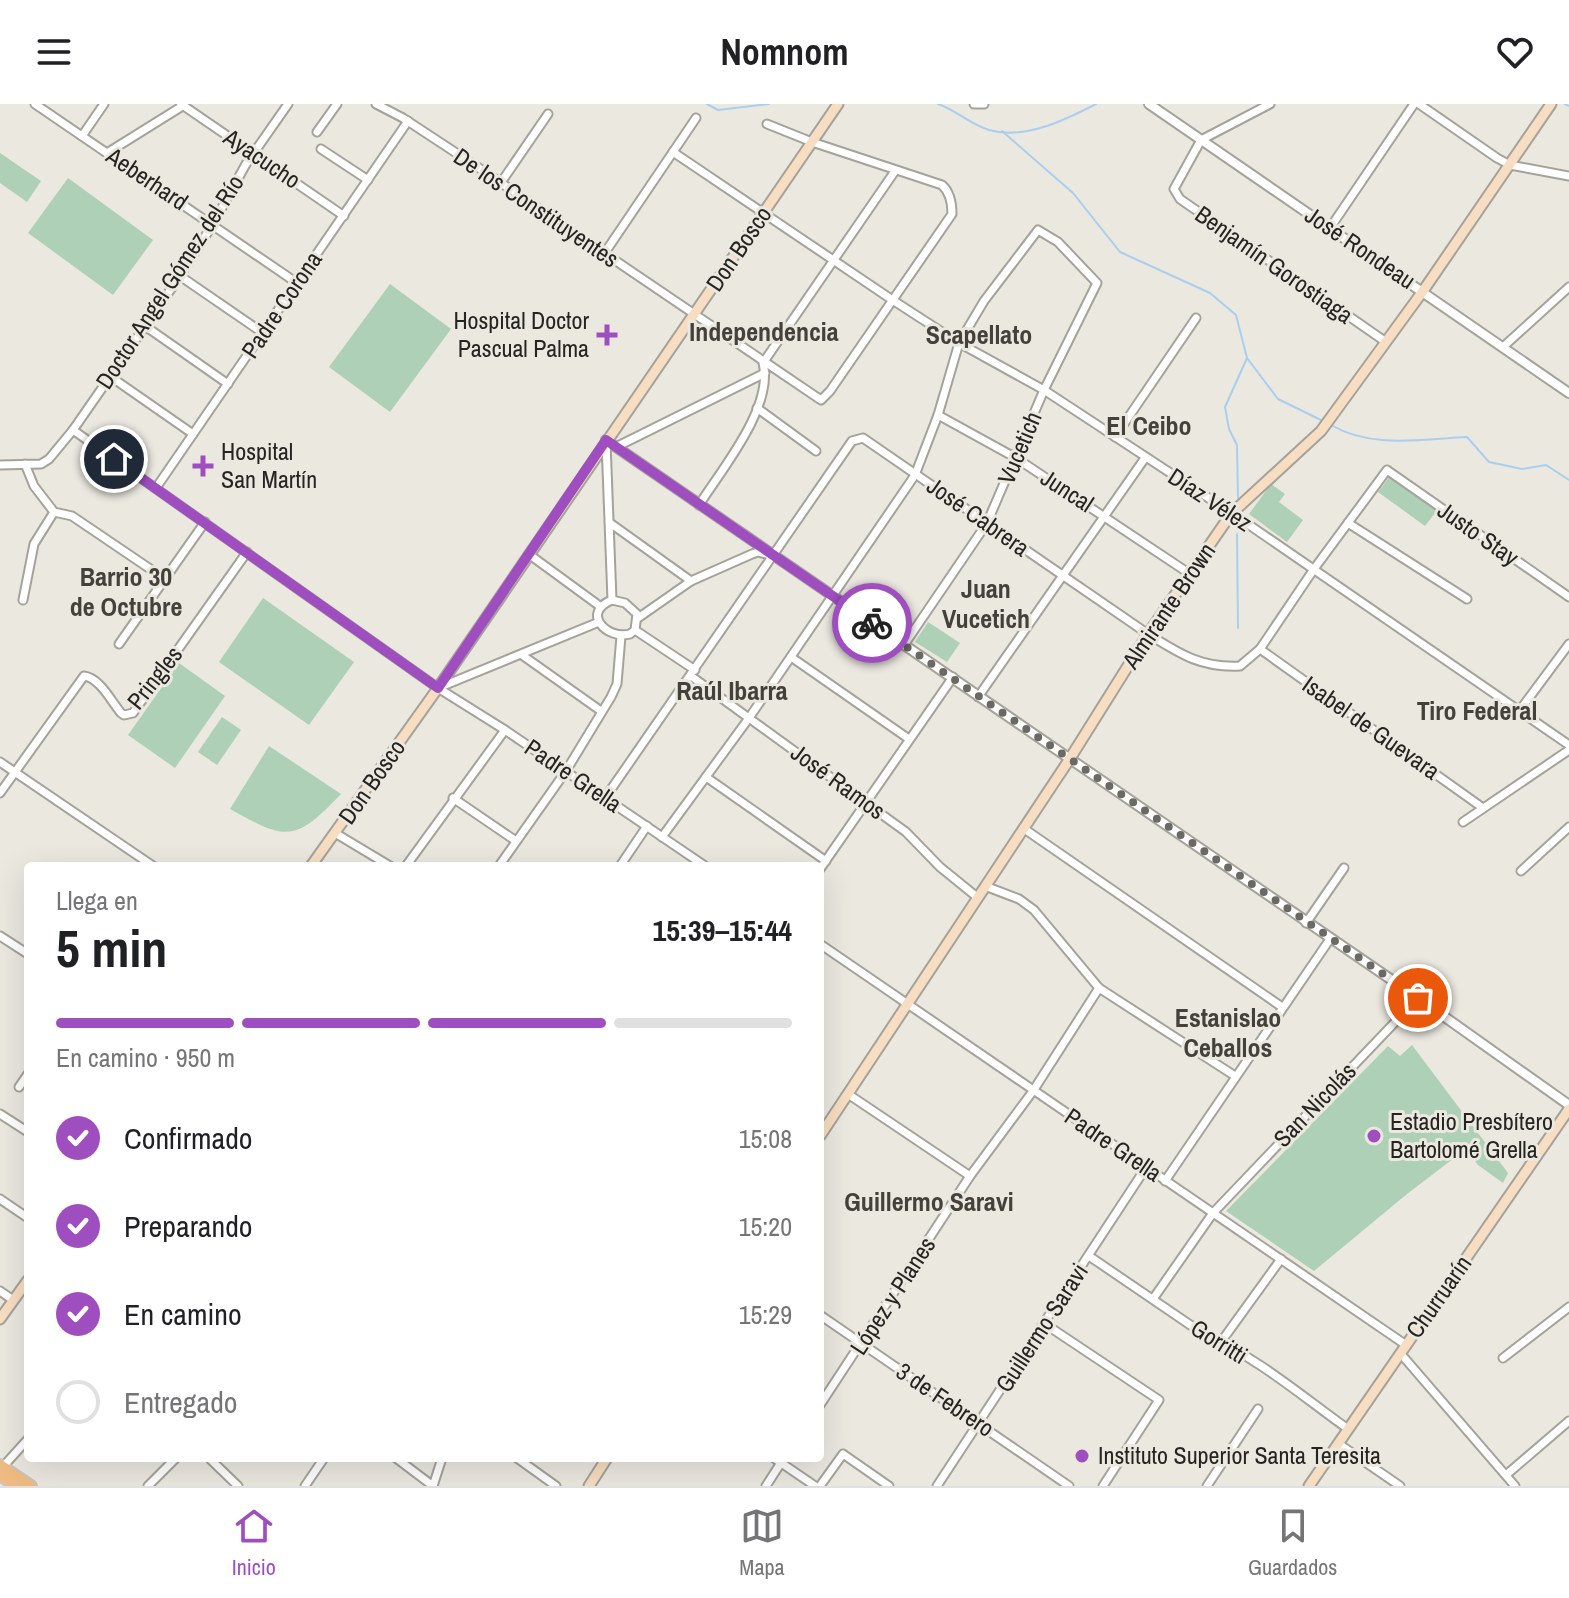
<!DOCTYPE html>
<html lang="es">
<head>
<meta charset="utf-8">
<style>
  :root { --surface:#fff; --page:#f2f2f2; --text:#202124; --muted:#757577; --line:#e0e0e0; --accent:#9e4ebf }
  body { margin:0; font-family:"Archivo Narrow",sans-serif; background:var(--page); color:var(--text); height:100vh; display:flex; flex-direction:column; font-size:30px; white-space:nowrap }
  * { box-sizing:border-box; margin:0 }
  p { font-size:26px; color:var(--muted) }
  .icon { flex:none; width:44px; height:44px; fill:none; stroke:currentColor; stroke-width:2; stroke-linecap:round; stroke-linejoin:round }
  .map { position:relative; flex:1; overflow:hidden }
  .drawer { position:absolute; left:24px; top:758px; width:800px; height:600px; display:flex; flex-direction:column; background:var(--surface); border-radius:8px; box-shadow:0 8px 32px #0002 }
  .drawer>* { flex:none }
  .pin { position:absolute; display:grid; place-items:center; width:68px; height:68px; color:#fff; margin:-34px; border:4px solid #fff; border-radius:50%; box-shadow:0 2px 8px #0007 }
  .courier { position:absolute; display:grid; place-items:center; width:80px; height:80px; margin:-40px; border:6px solid #9e4ebf; border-radius:50%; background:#fff; color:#222; box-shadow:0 2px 10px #0007 }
  .headline em { font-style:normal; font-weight:700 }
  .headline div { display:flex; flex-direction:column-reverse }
  .headline { display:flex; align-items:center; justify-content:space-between; height:136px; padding:0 32px }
  h1 { font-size:52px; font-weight:700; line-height:60px }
  .bar { display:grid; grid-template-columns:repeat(4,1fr); gap:12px 8px; align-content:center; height:96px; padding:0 32px }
  .bar i { height:10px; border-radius:6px; background:var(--line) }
  .bar .selected { background:var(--accent) }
  .bar p { grid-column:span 4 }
  ol { padding:0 32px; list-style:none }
  li { display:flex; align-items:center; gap:24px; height:88px }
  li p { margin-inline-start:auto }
  li .icon { padding:8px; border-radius:50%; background:var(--accent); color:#fff; stroke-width:4 }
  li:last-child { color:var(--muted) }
  li i { width:44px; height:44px; border:4px solid var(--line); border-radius:50% }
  header { display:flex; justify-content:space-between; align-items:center; height:104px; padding:0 32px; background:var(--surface); font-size:36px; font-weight:700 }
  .tabs { display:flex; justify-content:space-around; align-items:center; height:112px; border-top:2px solid var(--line); background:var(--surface); font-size:22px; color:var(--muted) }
  .tabs a { display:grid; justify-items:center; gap:4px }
  .tabs .selected { color:var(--accent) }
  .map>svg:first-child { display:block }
</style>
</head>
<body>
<header><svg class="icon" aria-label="menu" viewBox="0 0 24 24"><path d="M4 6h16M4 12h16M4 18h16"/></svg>Nomnom<svg class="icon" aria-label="heart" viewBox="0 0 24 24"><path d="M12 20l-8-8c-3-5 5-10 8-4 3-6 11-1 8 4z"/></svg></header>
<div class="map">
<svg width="1569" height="1382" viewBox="0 0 1569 1382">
  <rect width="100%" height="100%" fill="#ebe8e0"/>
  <g fill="#aed0b6">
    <path d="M0,49L41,77L27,98L0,79Z"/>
    <path d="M68,74L153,136L113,191L28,129Z"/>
    <path d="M390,180L451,225L390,308L329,263Z"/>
    <path d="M1391,371L1438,405L1425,422L1378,388Z"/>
    <path d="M1271,380L1285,390L1279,398L1303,416L1287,438L1249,410Z"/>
    <path d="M263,494L354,558L309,621L219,558Z"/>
    <path d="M928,518L960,539L947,558L915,538Z"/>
    <path d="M179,559L225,592L175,664L128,631Z"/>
    <path d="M222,613L241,626L217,661L198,648Z"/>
    <path d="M269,642L341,690C295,738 287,737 230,705Z"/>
    <path d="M1412,941L1508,1069L1503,1079L1478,1061L1466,1045L1407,1090L1314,1167L1226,1107L1388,942L1400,952Z"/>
  </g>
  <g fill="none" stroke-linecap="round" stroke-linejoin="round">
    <g stroke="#a9ceef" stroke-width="2">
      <path d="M707,0L718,6L769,0"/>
      <path d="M938,0C956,6 971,21 989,26C1025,36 1065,16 1096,0"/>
      <path d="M1565,0L1569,2"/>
      <path d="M1002,27L1073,89L1120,148L1210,189L1236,211L1247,254L1278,295L1325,318"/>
      <path d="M1331,321C1372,345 1422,335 1467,333L1489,358L1522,365L1546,361L1569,376"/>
      <path d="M1238,394L1237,341L1229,325L1225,303L1247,254"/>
      <path d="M1237,430L1238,524"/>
    </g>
    <g stroke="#a5a29a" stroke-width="11">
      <g id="minor">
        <path d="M35,0L297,179"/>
        <path d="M181,0L344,112"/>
        <path d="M376,0L403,14L473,60L821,296L830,287L952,110C952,99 950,88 942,81L812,38L767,20"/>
        <path d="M974,0H984"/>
        <path d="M1270,0L1201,36L1174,85L1180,95L1386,238"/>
        <path d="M1419,0L1497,54L1510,61L1569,72"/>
        <path d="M317,28L337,0"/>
        <path d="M82,32L104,0"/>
        <path d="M321,45L368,76"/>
        <path d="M673,48L891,195L959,239L1044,286L1242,416L1569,641"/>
        <path d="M107,49L184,1"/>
        <path d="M500,80L548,10"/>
        <path d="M1330,124L1414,0"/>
        <path d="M604,150L696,14"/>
        <path d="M180,172L263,229"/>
        <path d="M145,222L228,280"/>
        <path d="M1503,243L1569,183"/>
        <path d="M111,273L193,330"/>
        <path d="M757,304L816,347"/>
        <path d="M938,311L1016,354L1190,470"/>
        <path d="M73,326L438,584L505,626L705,762"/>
        <path d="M1115,333L1196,214"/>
        <path d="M606,338L612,496"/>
        <path d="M616,343L765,269"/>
        <path d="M25,360L34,382L54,408L72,412L165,475"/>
        <path d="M0,361L41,360L49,355L73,326L180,172L213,120L246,60L288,0"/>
        <path d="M156,384L408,17"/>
        <path d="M699,401C722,365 774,303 763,259L895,67"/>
        <path d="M610,419L691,477"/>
        <path d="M1348,419L1467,495"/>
        <path d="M530,451L601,503"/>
        <path d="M23,496L34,440L54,408"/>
        <path d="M612,496L625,499L637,510L635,526L630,530C606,536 581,508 612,496Z"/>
        <path d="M638,514L691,477L752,450L758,448L770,451"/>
        <path d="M635,526L695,566"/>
        <path d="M119,540L205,418"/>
        <path d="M1260,545L1483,704"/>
        <path d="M522,551L601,607"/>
        <path d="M791,553L909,635"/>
        <path d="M691,572L906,728L940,763L977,793"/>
        <path d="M438,584L599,518"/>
        <path d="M978,593L1145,354"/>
        <path d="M1520,606L1569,540"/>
        <path d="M0,658L153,762"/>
        <path d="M706,673L826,757"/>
        <path d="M0,689L84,572C100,574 111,597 121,609L124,611L133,609L247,448"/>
        <path d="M453,694L516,737"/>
        <path d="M605,694L852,337L863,334L1148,530C1180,550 1201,564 1240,562L1260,545L1314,465L1387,366L1569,493"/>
        <path d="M1463,718L1569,646"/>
        <path d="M1023,724L1282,903"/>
        <path d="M335,729L390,762"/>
        <path d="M662,733L749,614L915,371L938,311L959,239L984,197L1038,126L1058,138L1097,179L1044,286L987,419L904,541"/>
        <path d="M406,762L505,626"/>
        <path d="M499,762L566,667L611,593L617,580L621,532"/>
        <path d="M620,762L647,722"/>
        <path d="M820,765L953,573"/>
        <path d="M1521,767L1569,723"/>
        <path d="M985,782L1019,795L1034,806L1099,884L1235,972"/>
        <path d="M1306,819L1344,764"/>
        <path d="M0,832L28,850"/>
        <path d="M820,840L1406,1241"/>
        <path d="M19,983L28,970"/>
        <path d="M848,990L970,1072"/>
        <path d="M0,1010L28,1028"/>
        <path d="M1165,1077L1330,835"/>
        <path d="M0,1095L28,1114"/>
        <path d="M1089,1152L1205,1231C1257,1253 1303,1293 1348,1325"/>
        <path d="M0,1187L13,1196"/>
        <path d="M1153,1195L1213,1109L1418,894"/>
        <path d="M820,1211L1069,1382"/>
        <path d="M1045,1220L1159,1296L1103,1382"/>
        <path d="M1221,1238L1281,1155"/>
        <path d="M1401,1250L1515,1382"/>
        <path d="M1503,1254L1569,1203"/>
        <path d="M820,1301L970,1072L1033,987L1099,884"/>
        <path d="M1339,1340L1400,1382"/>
        <path d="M209,1354L238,1382"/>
        <path d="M396,1354L433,1382"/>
        <path d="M517,1354L556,1382"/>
        <path d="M774,1354L815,1382"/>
        <path d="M0,1366L28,1335"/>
        <path d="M1506,1371L1569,1317"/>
        <path d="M148,1382L176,1354"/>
        <path d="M305,1382L324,1354"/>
        <path d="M433,1382L442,1354"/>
        <path d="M766,1382L784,1354"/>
        <path d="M820,1382L843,1350L889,1382"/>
        <path d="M937,1382L1145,1065"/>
        <path d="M1207,1382L1258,1305"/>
      </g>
    </g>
    <g stroke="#a5a29a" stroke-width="12">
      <g id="tertiary">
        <path d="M1149,0L1569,289"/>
        <path d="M606,336L1418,894L1569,1001"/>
      </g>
    </g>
    <g stroke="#a5a29a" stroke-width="13">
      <g id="secondary">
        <path d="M311,762L438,584L838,0"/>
        <path d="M820,1032L1069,656L1148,530L1231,410L1321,327L1423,187L1551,0"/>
        <path d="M0,1215L28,1176"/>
        <path d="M589,1382L607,1354"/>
        <path d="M1309,1382L1569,1005"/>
      </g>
    </g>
    <g stroke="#c6c6c5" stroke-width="14">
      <g id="primary">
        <path d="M0,1361L31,1382"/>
        <path d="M0,1371L16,1382"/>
      </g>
    </g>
    <use href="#minor" stroke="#fff" stroke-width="7"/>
    <use href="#tertiary" stroke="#fff" stroke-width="8"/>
    <use href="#secondary" stroke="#f7ddc1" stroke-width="9"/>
    <use href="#primary" stroke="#efbb83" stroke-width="10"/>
  </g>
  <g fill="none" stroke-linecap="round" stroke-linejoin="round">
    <path stroke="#6a6964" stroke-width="8" stroke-dasharray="0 14.4" d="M872,519L1418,894"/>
    <path stroke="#9e4ebf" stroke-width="10" d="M114,355L438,584L606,336L872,519"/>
  </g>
  <g fill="#9e4ebf" stroke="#ebe8e0" stroke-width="3">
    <path d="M603 219h8v8h8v8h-8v8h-8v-8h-8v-8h8z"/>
    <path d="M199 350h8v8h8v8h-8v8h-8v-8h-8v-8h8z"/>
    <circle cx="1374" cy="1032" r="8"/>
    <circle cx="1082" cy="1352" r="8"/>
  </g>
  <g text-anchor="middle" stroke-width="6" stroke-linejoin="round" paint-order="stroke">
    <g font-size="24" fill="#252421" stroke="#ebe8e0">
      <text transform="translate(262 55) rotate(34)" y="8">Ayacucho</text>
      <text transform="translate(147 75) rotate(34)" y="8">Aeberhard</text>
      <text transform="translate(536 104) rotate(34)" y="8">De los Constituyentes</text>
      <text transform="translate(1360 144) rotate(34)" y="8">José Rondeau</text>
      <text transform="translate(739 145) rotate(-56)" y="8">Don Bosco</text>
      <text transform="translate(1274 161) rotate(35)" y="8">Benjamín Gorostiaga</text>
      <text transform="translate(170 178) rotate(-57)" y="8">Doctor Angel Gómez del Río</text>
      <text transform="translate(282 201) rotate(-56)" y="8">Padre Corona</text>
      <text transform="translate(1020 344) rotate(-67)" y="8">Vucetich</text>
      <text transform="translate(1067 387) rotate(33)" y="8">Juncal</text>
      <text transform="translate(1210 396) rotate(33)" y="8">Díaz Vélez</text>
      <text transform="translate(978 413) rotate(35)" y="8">José Cabrera</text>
      <text transform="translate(1478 430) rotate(35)" y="8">Justo Stay</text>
      <text transform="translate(1169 502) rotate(-56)" y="8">Almirante Brown</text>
      <text transform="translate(155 574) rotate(-52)" y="8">Pringles</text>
      <text transform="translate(1371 624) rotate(35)" y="8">Isabel de Guevara</text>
      <text transform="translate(573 672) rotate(34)" y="8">Padre Grella</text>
      <text transform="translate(372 678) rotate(-55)" y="8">Don Bosco</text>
      <text transform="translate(838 678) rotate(36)" y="8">José Ramos</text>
      <text transform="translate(1315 1001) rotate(-46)" y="8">San Nicolás</text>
      <text transform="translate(1113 1041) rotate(34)" y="8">Padre Grella</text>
      <text transform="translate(893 1192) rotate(-57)" y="8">López y Planes</text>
      <text transform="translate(1439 1193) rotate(-55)" y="8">Churruarín</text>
      <text transform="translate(1042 1224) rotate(-57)" y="8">Guillermo Saravi</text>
      <text transform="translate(1219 1238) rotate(32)" y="8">Gorritti</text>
      <text transform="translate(945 1296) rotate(34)" y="8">3 de Febrero</text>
    </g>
    <g font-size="24" fill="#252421" stroke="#ebe8e0" text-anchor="start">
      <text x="589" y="225" text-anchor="end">Hospital Doctor<tspan x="589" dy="28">Pascual Palma</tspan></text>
      <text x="221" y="356">Hospital<tspan x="221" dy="28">San Martín</tspan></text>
      <text x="1390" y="1026">Estadio Presbítero<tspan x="1390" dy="28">Bartolomé Grella</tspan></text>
      <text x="1098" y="1360">Instituto Superior Santa Teresita</text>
    </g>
    <g font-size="26" font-weight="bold" fill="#43413a" stroke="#ebe8e0">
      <text x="764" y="237">Independencia</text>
      <text x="979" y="240">Scapellato</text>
      <text x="1149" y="331">El Ceibo</text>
      <text x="126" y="482">Barrio 30<tspan x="126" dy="30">de Octubre</tspan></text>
      <text x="986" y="494">Juan<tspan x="986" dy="30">Vucetich</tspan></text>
      <text x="732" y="596">Raúl Ibarra</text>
      <text x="1477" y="616">Tiro Federal</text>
      <text x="1228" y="923">Estanislao<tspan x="1228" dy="30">Ceballos</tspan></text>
      <text x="929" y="1107">Guillermo Saravi</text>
    </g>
  </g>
</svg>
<div class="pin" style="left:1418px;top:894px;background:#ea580c"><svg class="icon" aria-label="bag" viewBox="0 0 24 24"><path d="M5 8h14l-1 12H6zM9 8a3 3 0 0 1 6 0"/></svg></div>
<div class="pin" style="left:114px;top:355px;background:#1f2937"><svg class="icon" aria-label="home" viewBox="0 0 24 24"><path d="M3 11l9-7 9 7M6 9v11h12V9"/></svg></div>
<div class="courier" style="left:872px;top:519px"><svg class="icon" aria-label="bike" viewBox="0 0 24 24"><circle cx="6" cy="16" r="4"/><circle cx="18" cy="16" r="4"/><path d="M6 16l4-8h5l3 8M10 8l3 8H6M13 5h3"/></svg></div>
<section class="drawer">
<div class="headline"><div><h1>5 min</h1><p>Llega en</p></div><em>15:39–15:44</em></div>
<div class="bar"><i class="selected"></i><i class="selected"></i><i class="selected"></i><i></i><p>En camino · 950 m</p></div>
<ol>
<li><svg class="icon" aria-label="check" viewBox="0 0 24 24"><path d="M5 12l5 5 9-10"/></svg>Confirmado<p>15:08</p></li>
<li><svg class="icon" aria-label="check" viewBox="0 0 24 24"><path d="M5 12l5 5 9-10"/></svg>Preparando<p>15:20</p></li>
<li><svg class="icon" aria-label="check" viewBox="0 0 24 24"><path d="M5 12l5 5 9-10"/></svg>En camino<p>15:29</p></li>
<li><i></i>Entregado</li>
</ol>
</section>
</div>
<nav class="tabs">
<a class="selected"><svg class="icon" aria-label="home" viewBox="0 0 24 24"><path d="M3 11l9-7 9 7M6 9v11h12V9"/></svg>Inicio</a>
<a><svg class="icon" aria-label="map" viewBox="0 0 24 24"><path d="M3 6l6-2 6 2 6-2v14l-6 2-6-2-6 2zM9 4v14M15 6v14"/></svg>Mapa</a>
<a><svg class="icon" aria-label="saved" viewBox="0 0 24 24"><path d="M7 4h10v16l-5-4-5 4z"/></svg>Guardados</a>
</nav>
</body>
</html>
